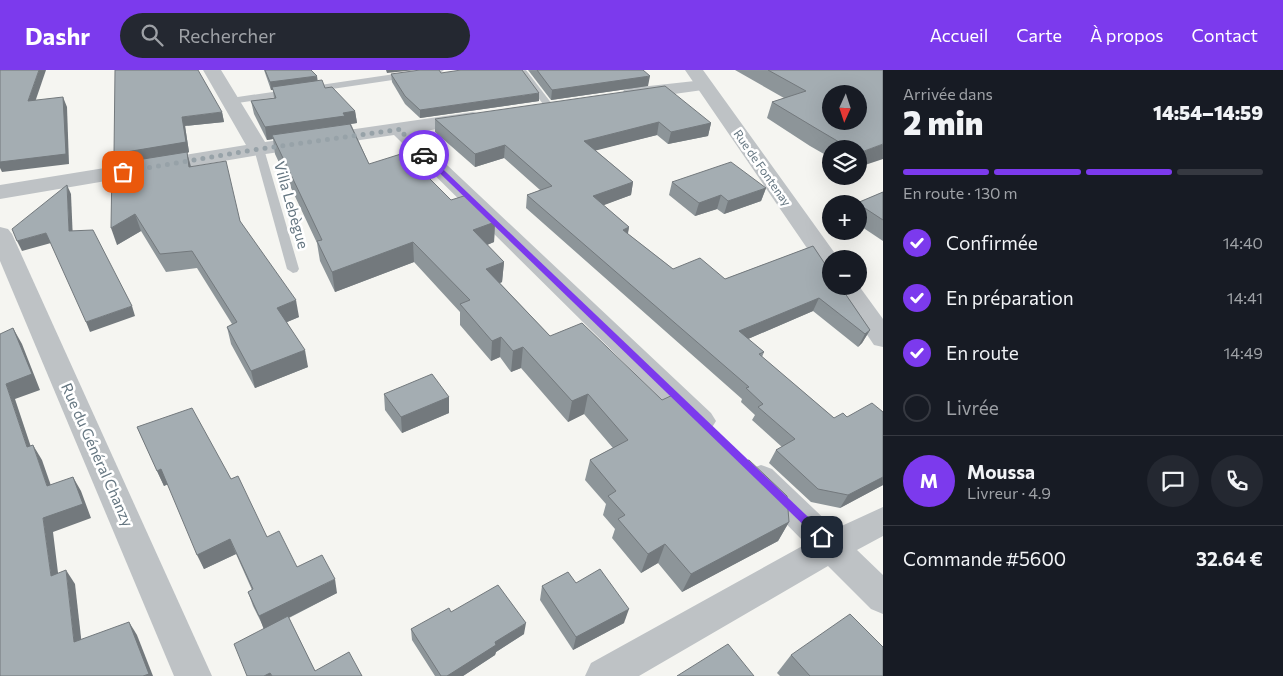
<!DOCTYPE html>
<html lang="fr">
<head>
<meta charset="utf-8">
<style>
  :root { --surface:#171b24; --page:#242831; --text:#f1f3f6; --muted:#9ea1a6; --line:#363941; --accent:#7c3aed }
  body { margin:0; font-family:Commissioner,sans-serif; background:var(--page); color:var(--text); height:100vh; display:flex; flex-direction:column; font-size:19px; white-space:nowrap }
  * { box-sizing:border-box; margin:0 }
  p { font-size:16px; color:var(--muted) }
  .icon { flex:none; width:28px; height:28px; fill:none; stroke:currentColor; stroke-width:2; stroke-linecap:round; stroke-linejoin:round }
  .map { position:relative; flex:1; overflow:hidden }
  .panel { display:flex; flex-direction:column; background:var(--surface); width:400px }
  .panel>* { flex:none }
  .needle { width:32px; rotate:183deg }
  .fabs { position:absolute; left:822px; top:15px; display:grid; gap:10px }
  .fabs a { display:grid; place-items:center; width:45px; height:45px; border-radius:50%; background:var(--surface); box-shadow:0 5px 20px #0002; font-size:25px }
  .pin { position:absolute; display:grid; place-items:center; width:42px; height:42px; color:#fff; margin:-21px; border-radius:10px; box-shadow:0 2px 8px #0006 }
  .courier { position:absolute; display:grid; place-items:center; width:50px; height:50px; margin:-25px; border:4px solid #7c3aed; border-radius:50%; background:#fff; color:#222; box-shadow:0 1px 6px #0007 }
  .head em { font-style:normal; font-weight:800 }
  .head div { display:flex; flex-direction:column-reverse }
  .head { display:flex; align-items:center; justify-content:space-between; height:85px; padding:0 20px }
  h1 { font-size:32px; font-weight:800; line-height:38px }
  .bar { display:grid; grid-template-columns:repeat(4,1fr); gap:8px 5px; align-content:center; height:60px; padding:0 20px }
  .bar i { height:6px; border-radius:4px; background:var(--line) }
  .bar .on { background:var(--accent) }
  .bar p { grid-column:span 4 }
  .line { display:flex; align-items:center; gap:12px; padding:0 20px; border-top:1px solid var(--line) }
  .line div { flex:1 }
  .round { display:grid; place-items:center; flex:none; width:52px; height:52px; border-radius:26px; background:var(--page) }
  ol { padding:0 20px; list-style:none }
  li { display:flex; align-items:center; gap:15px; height:55px }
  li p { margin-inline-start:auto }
  li .icon { padding:5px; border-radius:50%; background:var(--accent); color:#fff; stroke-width:4 }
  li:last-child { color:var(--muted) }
  li i { width:28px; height:28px; border:2px solid var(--line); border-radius:50% }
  header { display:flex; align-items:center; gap:30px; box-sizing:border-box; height:70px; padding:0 25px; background:var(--accent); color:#fff }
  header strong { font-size:24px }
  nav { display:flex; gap:28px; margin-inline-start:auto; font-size:18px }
  .search { width:350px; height:45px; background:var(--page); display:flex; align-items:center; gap:12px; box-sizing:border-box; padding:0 18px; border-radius:28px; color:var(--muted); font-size:19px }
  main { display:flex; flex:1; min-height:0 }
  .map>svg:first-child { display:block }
</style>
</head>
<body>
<header>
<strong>Dashr</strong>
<div class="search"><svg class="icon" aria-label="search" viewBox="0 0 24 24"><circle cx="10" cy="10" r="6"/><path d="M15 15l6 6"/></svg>Rechercher</div>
<nav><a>Accueil</a><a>Carte</a><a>À propos</a><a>Contact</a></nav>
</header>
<main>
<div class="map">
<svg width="883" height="606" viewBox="0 0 883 606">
  <rect width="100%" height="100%" fill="#f5f5f1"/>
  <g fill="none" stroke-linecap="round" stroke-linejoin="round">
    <g fill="#bec2c5" fill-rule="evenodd">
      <path d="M422,0H444L440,3L231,34L226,31L231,28Z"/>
      <path d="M517,0H526L552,34V38H546Z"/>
      <path d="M259,76L264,79L299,199L297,202L293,203L287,199L254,79Z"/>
    </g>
    <g fill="#bec2c5" fill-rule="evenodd">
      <path d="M203,0H221L265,72L473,42L480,44L483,48L480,52L413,63L711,343L716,351L711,359L701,362L691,359L394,65L259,85L0,129V115L246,75Z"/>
      <path d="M704,10L710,11L713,15L710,19L631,30L624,28L622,24L624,20L631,18Z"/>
      <path d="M0,157L8,159L12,164L212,606H174L0,191Z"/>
      <path d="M761,395L772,399L835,459L883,437V466L857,480L883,505V544L871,539L828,496L639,606H585L591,593L806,474L750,417L746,408L750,399Z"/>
    </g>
    <g fill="#bec2c5" fill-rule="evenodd">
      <path d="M685,0H703L839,189H831V203L822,200Z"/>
      <path d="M834,216H859L883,249V277L874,275Z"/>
    </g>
  </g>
  <g fill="#8d9599">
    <path d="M264,0H311L317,11L325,18L355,41L357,53L351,54L369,94L451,130L495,152L494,172L487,175L504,192L502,212L500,213L550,266L662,330L789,452L778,471L682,522L658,493L641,503L612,468L615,459L603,445L606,434L585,410L590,390L613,378L584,344L568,352L521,298L511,302L500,287L491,291L460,255V242L414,192L335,222L320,191L317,173L275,84L273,69L267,70L254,44L251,31L274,28L273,20H271Z"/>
    <path d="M528,0H643L648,16L551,30Z"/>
    <path d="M735,0H883L859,79H831V88L810,76L767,48L772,32L784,28Z"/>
    <path d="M441,3L539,31L420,48L405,34L392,12L391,4Z"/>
    <path d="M222,42L224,52L185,56L189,82L187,83L191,96L240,151L299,247L287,252L308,297L255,318L231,274L227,257L232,254L197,198L166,202L141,161L117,175V93L114,84Z"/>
    <path d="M435,49L711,53L708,66L668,74L657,65L595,80L633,112L631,125L603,135L629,157L628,164L673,199L725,209L813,176L870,260L862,273L858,277L813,241L748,269L764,282L762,287L834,348L847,347L883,342V415L840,438L811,432L769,393L776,380L782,377L752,350L755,345L741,332L742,329L526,138L527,125L540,120L504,88L475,97L435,62Z"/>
    <path d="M672,112L766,118L761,131L724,144L717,139L695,146L669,125Z"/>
    <path d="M883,122V171L859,155V134H856Z"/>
    <path d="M384,324L449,327V343L402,363L385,340Z"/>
    <path d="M137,357L231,409L267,467L297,497L337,523L289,548L315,601L362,606H247L264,558L253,536L248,522L252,520L236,484L204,499L168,414L164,416Z"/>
    <path d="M576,513L624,553L573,580L540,530L542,516Z"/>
    <path d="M451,542L524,564L496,582L495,585L463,606H435L412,570L411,559Z"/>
    <path d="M791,585L883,606H780L777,603Z"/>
  </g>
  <g fill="#73797d">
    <path d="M39,0H46L32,41L28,31Z"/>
    <path d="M386,0H416L387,3Z"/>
    <path d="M317,6L318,13L272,17L273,20H271L270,12Z"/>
    <path d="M650,6L648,16L551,30L552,20Z"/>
    <path d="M539,23V31L420,48V40Z"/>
    <path d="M63,27L67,37L69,94L2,102L0,98V92Z"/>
    <path d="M355,41L357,53L272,65L273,69L267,70L265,57Z"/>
    <path d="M222,42L224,52L185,56L189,82L187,83L191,98L118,94L114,84L182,47Z"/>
    <path d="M659,52L657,65L582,84L584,71Z"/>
    <path d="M711,53L708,66L668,74L671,62Z"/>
    <path d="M883,74V89L859,97V83Z"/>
    <path d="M505,75L504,88L475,97V84Z"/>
    <path d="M633,112L631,125L591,140L593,126Z"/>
    <path d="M67,115L71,124L73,171L69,161Z"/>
    <path d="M766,118L761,131L724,144L728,131Z"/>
    <path d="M721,125L717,139L695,146L699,133Z"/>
    <path d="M135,144L141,161L117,175L111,158Z"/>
    <path d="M495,152L494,172L472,181L473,160Z"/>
    <path d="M629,157L626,171L623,160Z"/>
    <path d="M46,163L51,173L22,181L17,171Z"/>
    <path d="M413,172L414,192L335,222L332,202Z"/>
    <path d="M504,192L502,212L485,219L486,199Z"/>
    <path d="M819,228L813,241L734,275L739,261Z"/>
    <path d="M296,230L299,247L280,255L277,238Z"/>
    <path d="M132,236L135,246L90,262L86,252Z"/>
    <path d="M13,258L22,274L40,320L15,329L36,392L27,377L6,314Z"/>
    <path d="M870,260L862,273L858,277L865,264Z"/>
    <path d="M501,267L500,287L491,291L492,271Z"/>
    <path d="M523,277L521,298L511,302L513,281Z"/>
    <path d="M305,280L308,297L255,318L251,301Z"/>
    <path d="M588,324L584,344L568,352L572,331Z"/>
    <path d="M449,327V343L402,363L401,347Z"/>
    <path d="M33,375L42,390L56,430L47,416Z"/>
    <path d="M161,399L168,414L164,416L157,401Z"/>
    <path d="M73,407L81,421L91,448L53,462L60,519L51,506L43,448Z"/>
    <path d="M883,407V415L840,438L848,425Z"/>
    <path d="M789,452L778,471L682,522L691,504Z"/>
    <path d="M230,469L236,484L204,499L197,485Z"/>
    <path d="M665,474L658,493L641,503L648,484Z"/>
    <path d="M66,500L75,514L83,585L74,572Z"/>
    <path d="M335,509L337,523L264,560L259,546Z"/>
    <path d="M629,539L624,553L573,580L576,567Z"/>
    <path d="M129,552L137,565L153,606H143Z"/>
    <path d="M526,553L524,564L496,582L495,585L463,606H447L495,572Z"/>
    <path d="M270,603L271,606H264Z"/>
  </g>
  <g fill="#a4adb2" stroke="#73797d" fill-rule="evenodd">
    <path d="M0,0H39L28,31L63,27L66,84L0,92Z"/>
    <path d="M115,0H198L222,42L182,47L186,72L114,84Z"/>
    <path d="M265,0H311L317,6L270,12Z"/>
    <path d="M420,0H439L441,3L461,0H522L539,23L420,40L405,26L391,4Z"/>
    <path d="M537,0H643L650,6L552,20Z"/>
    <path d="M768,0H883V74L859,83V79H851L817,59L772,32L806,21ZM831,24H859V51H831Z"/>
    <path d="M322,10L325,18L332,17L355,41L343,43L345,46L265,57L251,31L276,28L272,17Z"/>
    <path d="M665,16L711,53L671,62L659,52L584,71L633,112L593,126L629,157L623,160L673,199L700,188L725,209L813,176L831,203V216H840L870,260L865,264L819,228L739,261L764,282L759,284L834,348L843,343L847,347L872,333L883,342V407L848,425L818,419L776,380L795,369L758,337L763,334L746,318L749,317L527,125L552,116L505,75L475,84L435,49Z"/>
    <path d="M350,54L369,94L404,83L451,130L467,125L495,152L473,160L504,192L486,199L550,266L582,253L662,330L675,324L746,391L749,390L787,426L789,452L691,504L665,474L648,484L618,449L625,445L608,426L616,421L590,390L628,370L588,324L572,331L523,277L513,281L501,267L492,271L460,234L470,230L413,172L332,202L317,171L322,170L272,65Z"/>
    <path d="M187,82L189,97L226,91L240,151L296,230L277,238L305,280L251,301L227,257L237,252L192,181L160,184L135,144L111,158L112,94Z"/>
    <path d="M731,92L766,118L728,131L721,125L699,133L672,112Z"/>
    <path d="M67,115L69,161L93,160L132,236L86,252L46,163L17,171L12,159Z"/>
    <path d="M883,122V150L857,133Z"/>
    <path d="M13,258L32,304L6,314L27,377L33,375L47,416L73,407L83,434L43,448L51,506L66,500L74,572L129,552L149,604L143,606H0V264Z"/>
    <path d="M432,304L449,327L401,347L384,324Z"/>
    <path d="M192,338L231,409L238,406L267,467L279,461L297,497L322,485L335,509L259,546L248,522L253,519L230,469L197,485L161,399L157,401L137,357Z"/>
    <path d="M600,499L629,539L576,567L542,516L568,502L576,513Z"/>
    <path d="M498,515L526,553L495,572L496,575L447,606H441L411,559L449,538L451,542Z"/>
    <path d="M850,544L883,577V606H810L791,585Z"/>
    <path d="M288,546L315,601L349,582L362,606H272L270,603L264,606H247L234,574Z"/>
    <path d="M728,574L754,606H677Z"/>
  </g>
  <path fill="#7c3aed" d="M422,83H426L826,464V470H819L422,86Z"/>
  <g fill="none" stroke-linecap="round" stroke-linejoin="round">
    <path stroke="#97a2a8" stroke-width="5" stroke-dasharray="0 9" d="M123,102L259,79L402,59L405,67L424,85"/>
  </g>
  <g text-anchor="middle" stroke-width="5" stroke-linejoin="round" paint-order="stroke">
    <g font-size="12" fill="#657681" stroke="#fff">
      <text transform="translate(762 98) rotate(55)" y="4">Rue de Fontenay</text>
    </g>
    <g font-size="15" fill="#657681" stroke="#fff">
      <text transform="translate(291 135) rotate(74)" y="5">Villa Lebègue</text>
      <text transform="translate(97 385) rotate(66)" y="5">Rue du Général Chanzy</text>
    </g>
  </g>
</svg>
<div class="fabs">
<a><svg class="needle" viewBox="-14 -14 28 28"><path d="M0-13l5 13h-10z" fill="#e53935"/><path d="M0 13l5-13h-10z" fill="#9ea1a6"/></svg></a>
<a><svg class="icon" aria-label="layers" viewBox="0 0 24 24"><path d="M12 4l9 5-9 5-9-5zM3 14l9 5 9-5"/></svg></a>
<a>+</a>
<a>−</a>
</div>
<div class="pin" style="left:123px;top:102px;background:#ea580c"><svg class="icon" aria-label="bag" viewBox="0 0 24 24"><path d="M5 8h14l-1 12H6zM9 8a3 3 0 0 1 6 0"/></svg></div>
<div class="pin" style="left:822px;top:467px;background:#1f2937"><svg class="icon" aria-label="home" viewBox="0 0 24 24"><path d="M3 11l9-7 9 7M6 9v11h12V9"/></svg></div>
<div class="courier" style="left:424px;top:85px"><svg class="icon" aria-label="car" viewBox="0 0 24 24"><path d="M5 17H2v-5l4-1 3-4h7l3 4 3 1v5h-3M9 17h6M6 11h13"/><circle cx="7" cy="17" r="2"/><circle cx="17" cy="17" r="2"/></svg></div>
</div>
<section class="panel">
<div class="head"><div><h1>2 min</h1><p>Arrivée dans</p></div><em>14:54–14:59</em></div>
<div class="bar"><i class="on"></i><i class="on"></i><i class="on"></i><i></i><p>En route · 130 m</p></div>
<ol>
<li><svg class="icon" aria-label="check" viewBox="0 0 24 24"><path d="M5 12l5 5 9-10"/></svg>Confirmée<p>14:40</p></li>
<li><svg class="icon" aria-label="check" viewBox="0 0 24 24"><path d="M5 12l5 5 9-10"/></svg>En préparation<p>14:41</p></li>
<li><svg class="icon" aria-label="check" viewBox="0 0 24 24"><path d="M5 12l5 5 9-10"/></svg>En route<p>14:49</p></li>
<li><i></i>Livrée</li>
</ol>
<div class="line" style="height:90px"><b class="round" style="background:var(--accent);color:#fff">M</b><div><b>Moussa</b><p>Livreur · 4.9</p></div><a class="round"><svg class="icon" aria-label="chat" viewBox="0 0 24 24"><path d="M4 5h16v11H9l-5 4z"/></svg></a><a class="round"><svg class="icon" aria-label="phone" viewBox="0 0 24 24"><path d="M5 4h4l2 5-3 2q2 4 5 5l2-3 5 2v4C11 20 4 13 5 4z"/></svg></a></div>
<div class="line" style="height:65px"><div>Commande #5600</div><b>32.64 €</b></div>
</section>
</main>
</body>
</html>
